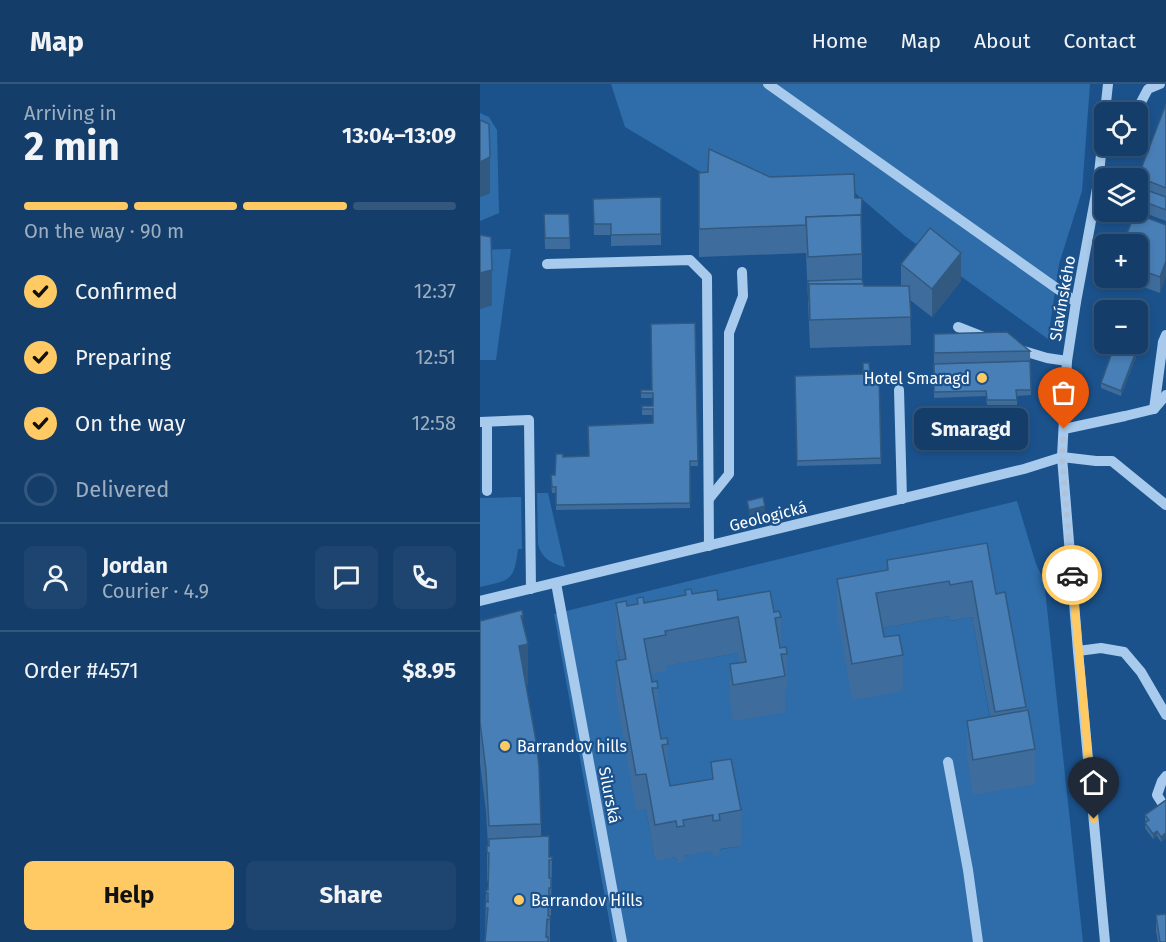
<!DOCTYPE html>
<html lang="en">
<head>
<meta charset="utf-8">
<style>
  :root { --surface:#143e69; --page:#1d456f; --text:#f1f3f6; --muted:#9daec0; --line:#33577d; --accent:#ffca63 }
  body { margin:0; font-family:"Fira Sans",sans-serif; background:var(--page); color:var(--text); height:100vh; display:flex; flex-direction:column; font-size:22px; white-space:nowrap }
  * { box-sizing:border-box; margin:0 }
  p { font-size:20px; color:var(--muted) }
  .icon { flex:none; width:33px; height:33px; fill:none; stroke:currentColor; stroke-width:2; stroke-linecap:round; stroke-linejoin:round }
  .map { position:relative; flex:1; overflow:hidden }
  .sheet { display:flex; flex-direction:column; background:var(--surface); width:480px }
  .sheet>* { flex:none }
  .controls { position:absolute; left:614px; top:18px; display:grid; gap:12px }
  .controls a { display:grid; place-items:center; width:54px; height:54px; border-radius:9px; background:var(--surface); box-shadow:0 3px 9px #0003,0 0 0 2px var(--line); font-size:30px }
  .pin { position:absolute; display:grid; place-items:center; width:51px; height:51px; color:#fff; margin:-62px -26px; border-radius:50% 50% 50% 0; rotate:-45deg; box-shadow:0 0 6px #0007 }
  .pin .icon { rotate:45deg }
  .courier { position:absolute; display:grid; place-items:center; width:60px; height:60px; margin:-30px; border:4px solid #ffca63; border-radius:50%; background:#fff; color:#222; box-shadow:0 2px 8px #0007 }
  .bubble { position:absolute; height:42px; border-radius:9px; background:var(--surface); box-shadow:0 3px 9px #0003,0 0 0 2px var(--line); font-size:20px; font-weight:700; line-height:42px; text-align:center }
  .overview em { font-style:normal; font-weight:700 }
  .overview div { display:flex; flex-direction:column-reverse }
  .overview { display:flex; align-items:center; justify-content:space-between; height:102px; padding:0 24px }
  h1 { font-size:39px; font-weight:700; line-height:45px }
  .bar { display:grid; grid-template-columns:repeat(4,1fr); gap:9px 6px; align-content:center; height:72px; padding:0 24px }
  .bar i { height:8px; border-radius:4px; background:var(--line) }
  .bar .selected { background:var(--accent) }
  .bar p { grid-column:span 4 }
  .line { display:flex; align-items:center; gap:15px; padding:0 24px; border-top:2px solid var(--line) }
  .line div { flex:1 }
  .round { display:grid; place-items:center; flex:none; width:63px; height:63px; border-radius:9px; background:var(--page) }
  ol { padding:0 24px; list-style:none }
  li { display:flex; align-items:center; gap:18px; height:66px }
  li p { margin-inline-start:auto }
  li .icon { padding:6px; border-radius:50%; background:var(--accent); color:#111; stroke-width:4 }
  li:last-child { color:var(--muted) }
  li i { width:33px; height:33px; border:3px solid var(--line); border-radius:50% }
  .cta { display:flex; gap:12px; margin-top:auto; padding:12px 24px }
  .cta a { flex:1; height:69px; border-radius:9px; background:var(--accent); color:#111; font-size:24px; font-weight:700; line-height:69px; text-align:center }
  .cta a+a { background:var(--page); color:var(--text) }
  header { display:flex; align-items:center; gap:36px; box-sizing:border-box; height:84px; padding:0 30px; background:var(--surface); border-bottom:2px solid var(--line) }
  header strong { font-size:28px }
  nav { display:flex; gap:33px; margin-inline-start:auto; font-size:21px }
  main { display:flex; flex:1; min-height:0 }
  .map>svg:first-child { display:block }
</style>
</head>
<body>
<header>
<strong>Map</strong>
<nav><a>Home</a><a>Map</a><a>About</a><a>Contact</a></nav>
</header>
<main>
<section class="sheet">
<div class="overview"><div><h1>2 min</h1><p>Arriving in</p></div><em>13:04–13:09</em></div>
<div class="bar"><i class="selected"></i><i class="selected"></i><i class="selected"></i><i></i><p>On the way · 90 m</p></div>
<ol>
<li><svg class="icon" aria-label="check" viewBox="0 0 24 24"><path d="M5 12l5 5 9-10"/></svg>Confirmed<p>12:37</p></li>
<li><svg class="icon" aria-label="check" viewBox="0 0 24 24"><path d="M5 12l5 5 9-10"/></svg>Preparing<p>12:51</p></li>
<li><svg class="icon" aria-label="check" viewBox="0 0 24 24"><path d="M5 12l5 5 9-10"/></svg>On the way<p>12:58</p></li>
<li><i></i>Delivered</li>
</ol>
<div class="line" style="height:108px"><a class="round"><svg class="icon" aria-label="person" viewBox="0 0 24 24"><circle cx="12" cy="8" r="4"/><path d="M4 21q1-7 8-7t8 7"/></svg></a><div><b>Jordan</b><p>Courier · 4.9</p></div><a class="round"><svg class="icon" aria-label="chat" viewBox="0 0 24 24"><path d="M4 5h16v11H9l-5 4z"/></svg></a><a class="round"><svg class="icon" aria-label="phone" viewBox="0 0 24 24"><path d="M5 4h4l2 5-3 2q2 4 5 5l2-3 5 2v4C11 20 4 13 5 4z"/></svg></a></div>
<div class="line" style="height:78px"><div>Order #4571</div><b>$8.95</b></div>
<div class="cta"><a>Help</a><a>Share</a></div>
</section>
<div class="map">
<svg width="686" height="858" viewBox="0 0 686 858">
  <rect width="100%" height="100%" fill="#1b528c"/>
  <g fill="#2e6daa" fill-rule="evenodd">
    <path d="M131,0H610L602,107L579,180L568,255L425,152L354,91L309,94L229,93L145,43Z"/>
    <path d="M0,29L9,33L17,46L19,129L0,137V113L10,109L0,71Z"/>
    <path d="M31,165L16,276H0V225L12,221L11,189L0,166Z"/>
    <path d="M57,409H68L85,483C72,480 61,474 58,460Z"/>
    <path d="M38,413H41L42,465H38C34,498 30,496 0,503V414Z"/>
    <path d="M537,417L556,480L564,496L603,858H133L74,530ZM507,495L515,663L492,533L470,537L469,532L396,545ZM136,555L295,570L258,569L185,582L164,591L190,738L260,762L203,772V778H197L196,773L175,776Z"/>
  </g>
  <g fill="none" stroke-linecap="round" stroke-linejoin="round">
    <g stroke="#a7caed" stroke-width="10">
      <path d="M288,0L596,218"/>
      <path d="M625,28L628,0"/>
      <path d="M657,39L659,22L668,5L680,0"/>
      <path d="M624,42L618,99L596,218L587,277L582,373L598,567L625,858"/>
      <path d="M67,180L210,176L227,193L229,462"/>
      <path d="M478,243L506,254"/>
      <path d="M537,265L567,274L587,277"/>
      <path d="M419,306L422,415"/>
      <path d="M674,325L683,258L686,251"/>
      <path d="M0,338L49,336L51,505"/>
      <path d="M7,338V407"/>
      <path d="M584,345L645,332L674,325L686,311"/>
      <path d="M229,415L249,390V249L263,212L262,188"/>
      <path d="M76,499L142,858"/>
      <path d="M0,517L544,385L582,373L616,377H632L686,421"/>
      <path d="M598,567L621,564L644,568L661,588L686,631"/>
      <path d="M468,678L488,786L498,858"/>
      <path d="M686,692L682,697L677,711L686,725"/>
    </g>
  </g>
  <g fill="#3e6d9d">
    <path d="M686,20V137L657,126L658,93Z"/>
    <path d="M219,89L290,93L375,114L382,142V195L384,202H421V180L481,197L452,233L430,216L431,261L330,264L326,169L219,173Z"/>
    <path d="M181,113V161L131,162V151H114L113,115Z"/>
    <path d="M64,130H89L90,165H65Z"/>
    <path d="M686,141L680,209L638,194H657V160L646,152Z"/>
    <path d="M215,239L218,382H210V424L76,426V409H72L71,397L75,391L83,373L108,372L173,339V331H162V322H173V314H161V306H172Z"/>
    <path d="M454,250L550,267L551,311L537,312V321H507L506,312L454,314Z"/>
    <path d="M663,254L641,312L621,304V299Z"/>
    <path d="M399,290L401,380L317,382L315,292Z"/>
    <path d="M507,459L516,510L546,623V627L555,665V700L493,711L487,672V637L510,633L492,533L470,537L469,532L402,544L404,553L423,571V607L372,616L357,530V495L407,486V476Z"/>
    <path d="M205,506L212,510L294,528L301,533V564L307,570V605H305V628L253,637L250,616V580L260,579L258,569L186,582V587L170,590L172,598L178,604V637L181,655L188,660V694L190,702L231,695V678L261,726V762L240,765V771L233,772V767L204,772V778L197,779L196,773L175,777L166,725L156,727L136,612V577L140,576L136,555V519L147,522L157,520V514L164,519L205,511Z"/>
    <path d="M0,537L43,542L48,601H46L61,740V752L69,773H72L71,832H69H70V858H5L6,806H8L9,797H7V762H8L6,727L0,679Z"/>
    <path d="M686,716V754L681,758L677,752L673,755L665,744L666,738L665,736V731Z"/>
    <path d="M676,831L686,858H678L676,847Z"/>
  </g>
  <g fill="#32597f">
    <path d="M10,73V109L0,113V78Z"/>
    <path d="M481,169V197L452,233V205Z"/>
    <path d="M686,177V193L680,209V193Z"/>
    <path d="M12,186V221L0,225V189Z"/>
    <path d="M663,249V254L641,312V307Z"/>
    <path d="M285,422V428L269,432V426Z"/>
    <path d="M41,532H43V561L48,560V601L39,603V562Z"/>
    <path d="M677,747V752L673,755V750Z"/>
    <path d="M686,749V754L681,758V753Z"/>
  </g>
  <g fill="#487fb6" stroke="#32597f" stroke-width="1.5">
    <path d="M686,20V104L658,93Z"/>
    <path d="M0,36L9,40L10,73L0,78Z"/>
    <path d="M229,65L290,93L374,90L375,114H382L381,136V131L326,133V141L219,145V89L228,88Z"/>
    <path d="M658,103L686,113V126L657,115V108Z"/>
    <path d="M181,113V150L131,151V140H114L113,115Z"/>
    <path d="M655,129L686,141V177L680,193L657,185V160H639L643,150L646,152Z"/>
    <path d="M64,130H89L90,154H65Z"/>
    <path d="M381,131L382,170L328,173L326,133Z"/>
    <path d="M450,144L481,169L452,205L421,180Z"/>
    <path d="M0,151L11,153L12,186L0,189Z"/>
    <path d="M382,195L383,200H329V218L328,197Z"/>
    <path d="M329,200H383L384,202H429L431,233L330,236Z"/>
    <path d="M215,239L218,377H210V419L76,421V403H72L71,391H75L76,370H83V373L109,372L108,342L173,339V325H162V322H173V309H161V306H172L171,240Z"/>
    <path d="M657,247L663,249L641,307L621,299L635,260H657Z"/>
    <path d="M527,248L550,267L454,269V250Z"/>
    <path d="M550,277L551,306H536L537,316H507L506,307L454,308V280Z"/>
    <path d="M383,279H389L390,290H399L401,374L317,377L315,292L383,290Z"/>
    <path d="M283,413L285,422L269,426L267,417Z"/>
    <path d="M507,459L516,510L525,508L546,623L515,628L492,497L470,501L469,497L396,509L404,553L419,551L423,571L372,580L357,495L408,486L407,476Z"/>
    <path d="M211,505L212,510L237,506L238,516L290,507L294,528L299,527L301,533L295,534L300,564L306,563L307,570H301L305,592L253,601L250,580L266,578L258,533L185,547L186,551L164,555L172,598L177,597L178,604H172L181,655L187,654L188,660L182,661L190,702L233,695L231,678L251,675L261,726L239,730L240,736L233,737V731L203,736L204,742L197,743L196,737L175,741L166,690L156,691L136,577L146,575L136,519L146,517L147,522L158,520L157,514L163,513L164,519L206,511L205,506Z"/>
    <path d="M42,526L43,532H41L48,560L39,562L56,657L59,682L61,740L9,742L6,687L0,638V537Z"/>
    <path d="M548,626L555,665L493,676L487,637Z"/>
    <path d="M686,716V749L681,753L677,747L673,750L665,739L669,736L665,731Z"/>
    <path d="M69,752V773H72V776H69V794H71V804H69L68,832H70V836L67,835L66,853H68V858H5L8,824H5L6,817L8,818V809H6V806H8L9,769H7V762H9V755Z"/>
    <path d="M686,830V858H680L676,831Z"/>
  </g>
  <g fill="none" stroke-linecap="round" stroke-linejoin="round">
    <path stroke="#afc2d7" stroke-width="6" stroke-dasharray="0 10.8" d="M584,345L582,373L592,491"/>
    <path stroke="#ffca63" stroke-width="8" d="M592,491L614,735"/>
  </g>
  <g fill="#ffca63" stroke="#1b528c" stroke-width="2">
    <circle cx="502" cy="294" r="6"/>
    <circle cx="25" cy="662" r="6"/>
    <circle cx="39" cy="816" r="6"/>
  </g>
  <g text-anchor="middle" stroke-width="4.5" stroke-linejoin="round" paint-order="stroke">
    <g font-size="16" fill="#fff" stroke="#1b528c">
      <text transform="translate(582 214) rotate(-80)" y="6">Slavínského</text>
      <text transform="translate(288 432) rotate(-14)" y="6">Geologická</text>
      <text transform="translate(130 711) rotate(79)" y="6">Silurská</text>
    </g>
    <g font-size="16" fill="#fff" stroke="#1b528c" text-anchor="start">
      <text x="490" y="300" text-anchor="end">Hotel Smaragd</text>
      <text x="37" y="668">Barrandov hills</text>
      <text x="51" y="822">Barrandov Hills</text>
    </g>
  </g>
</svg>
<div class="controls">
<a><svg class="icon" aria-label="locate" viewBox="0 0 24 24"><circle cx="12" cy="12" r="6"/><path d="M12 2v4M12 18v4M2 12h4M18 12h4"/></svg></a>
<a><svg class="icon" aria-label="layers" viewBox="0 0 24 24"><path d="M12 4l9 5-9 5-9-5zM3 14l9 5 9-5"/></svg></a>
<a>+</a>
<a>−</a>
</div>
<div class="pin" style="left:584px;top:345px;background:#ea580c"><svg class="icon" aria-label="bag" viewBox="0 0 24 24"><path d="M5 8h14l-1 12H6zM9 8a3 3 0 0 1 6 0"/></svg></div>
<div class="pin" style="left:614px;top:735px;background:#1f2937"><svg class="icon" aria-label="home" viewBox="0 0 24 24"><path d="M3 11l9-7 9 7M6 9v11h12V9"/></svg></div>
<div class="courier" style="left:592px;top:491px"><svg class="icon" aria-label="car" viewBox="0 0 24 24"><path d="M5 17H2v-5l4-1 3-4h7l3 4 3 1v5h-3M9 17h6M6 11h13"/><circle cx="7" cy="17" r="2"/><circle cx="17" cy="17" r="2"/></svg></div>
<div class="bubble" style="left:434px;top:324px;width:114px">Smaragd</div>
</div>
</main>
</body>
</html>
